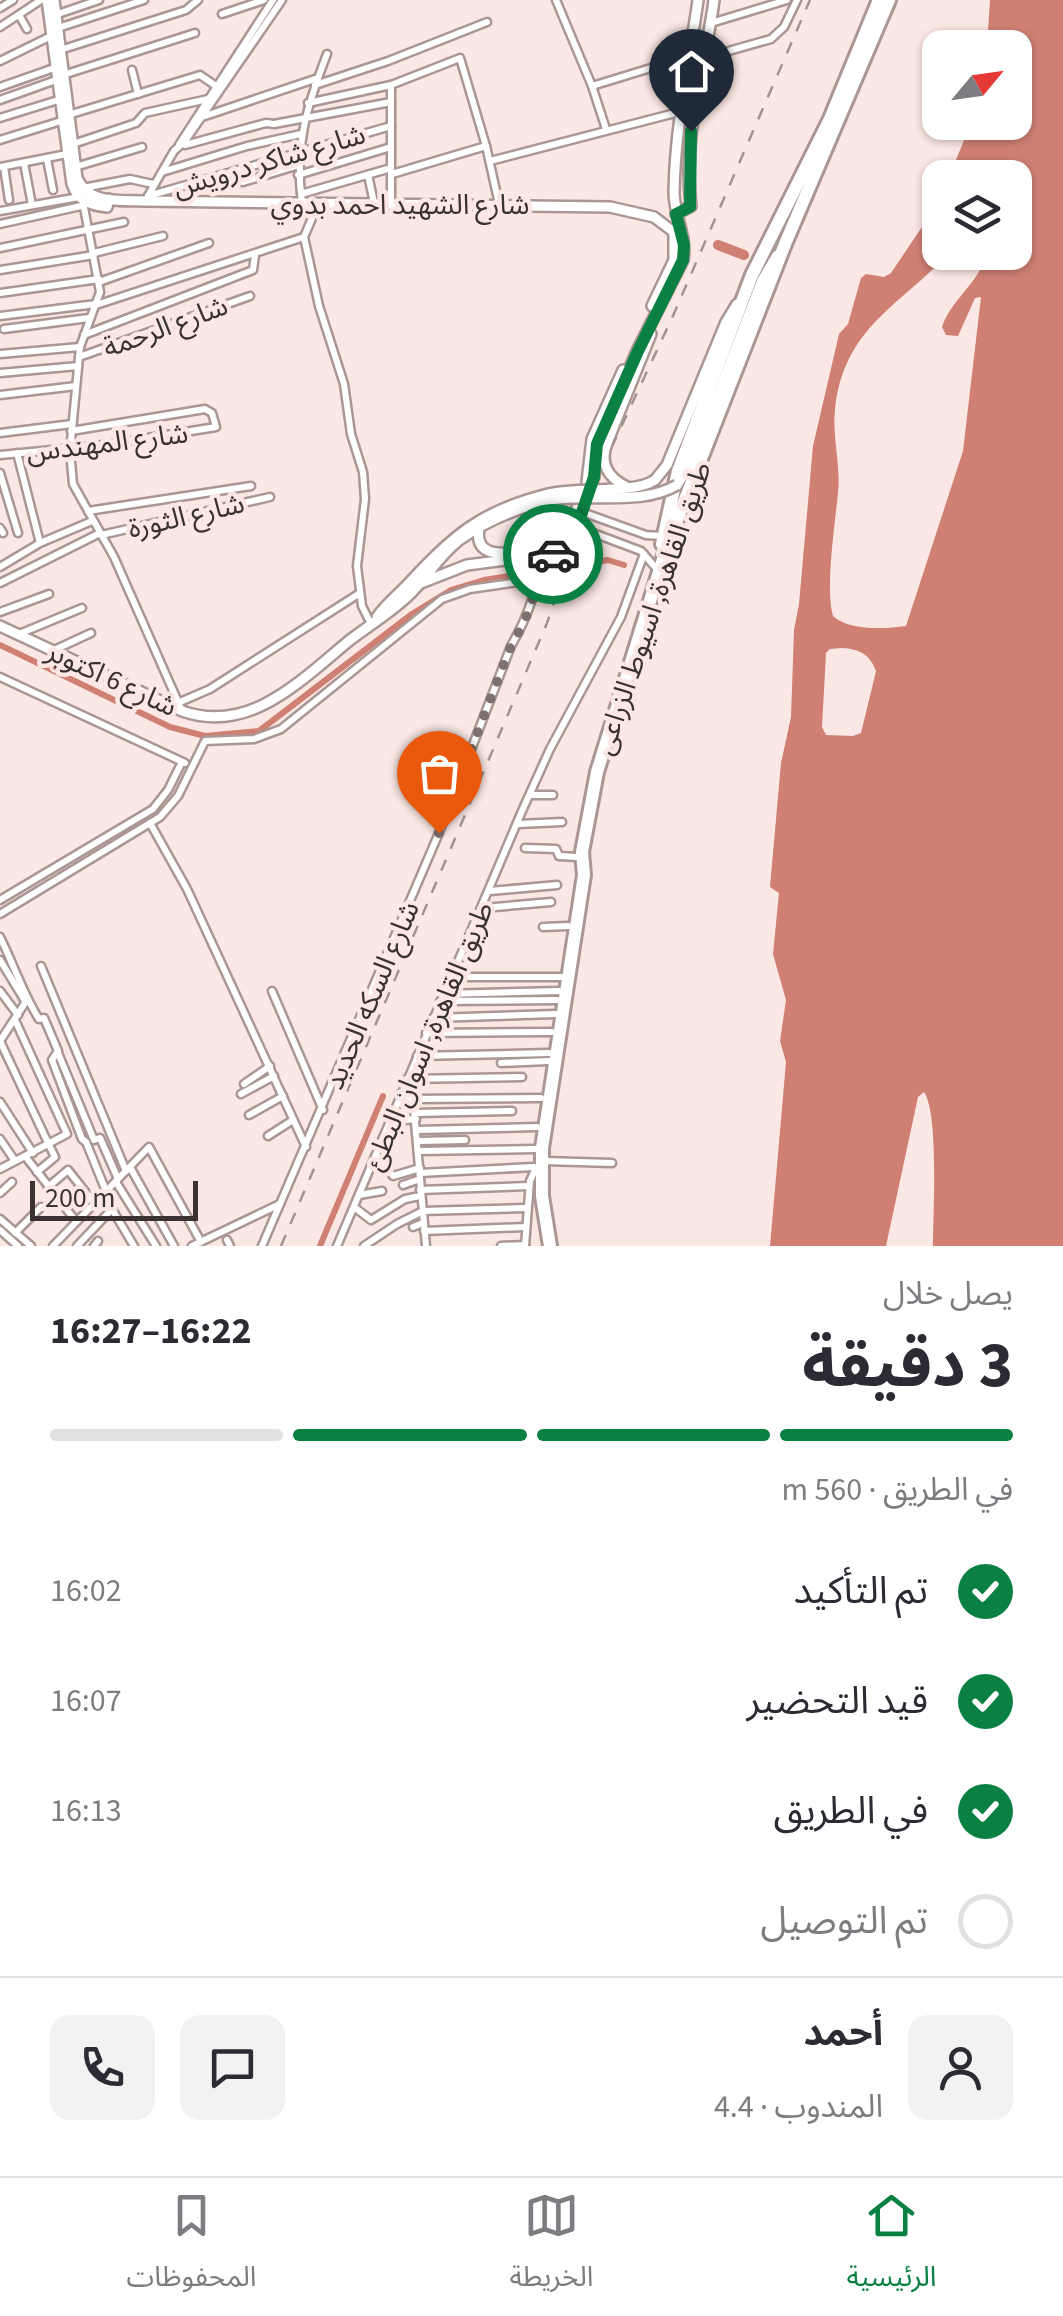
<!DOCTYPE html>
<html lang="ar">
<head>
<meta charset="utf-8">
<style>
  :root { --surface:#fff; --page:#f2f2f3; --text:#2b2b33; --muted:#7c7c81; --line:#e1e1e2; --accent:#0b8043 }
  body { margin:0; font-family:"Source Sans 3","Noto Sans Arabic",sans-serif; background:var(--page); color:var(--text); direction:rtl; height:100vh; display:flex; flex-direction:column; font-size:38px; white-space:nowrap }
  * { box-sizing:border-box; margin:0 }
  p { font-size:32px; color:var(--muted) }
  .icon { flex:none; width:55px; height:55px; fill:none; stroke:currentColor; stroke-width:2; stroke-linecap:round; stroke-linejoin:round }
  .map { position:relative; height:1246px; overflow:hidden; direction:ltr }
  .panel { display:flex; flex-direction:column; background:var(--surface); flex:1 }
  .panel>* { flex:none }
  .needle { width:65px; rotate:61deg }
  .controls { position:absolute; left:922px; top:30px; display:grid; gap:20px }
  .controls a { display:grid; place-items:center; width:110px; height:110px; border-radius:20px; background:var(--surface); box-shadow:0 2px 8px #0004; font-size:50px }
  .scale { position:absolute; left:30px; bottom:25px; width:168px; box-sizing:border-box; padding-left:10px; border:5px solid #393230; border-top:0; font-size:28px; line-height:35px; white-space:nowrap; color:#393230; -webkit-text-stroke:8px #fbe7e3; paint-order:stroke }
  .pin { position:absolute; display:grid; place-items:center; width:85px; height:85px; color:#fff; margin:-102px -42px; border-radius:50% 50% 50% 0; rotate:-45deg; box-shadow:0 0 10px #0007 }
  .pin .icon { rotate:45deg }
  .courier { position:absolute; display:grid; place-items:center; width:100px; height:100px; margin:-50px; border:8px solid #0b8043; border-radius:50%; background:#fff; color:#222; box-shadow:0 2px 12px #0007 }
  .headline em { font-style:normal; font-weight:700 }
  .headline div { display:flex; flex-direction:column-reverse }
  .headline { display:flex; align-items:center; justify-content:space-between; height:170px; padding:0 50px }
  h1 { font-size:65px; font-weight:700; line-height:75px }
  .bar { display:grid; grid-template-columns:repeat(4,1fr); gap:15px 10px; align-content:center; height:120px; padding:0 50px }
  .bar i { height:12px; border-radius:8px; background:var(--line) }
  .bar .active { background:var(--accent) }
  .bar p { grid-column:span 4 }
  .line { display:flex; align-items:center; gap:25px; padding:0 50px; border-top:2px solid var(--line) }
  .line div { flex:1 }
  .round { display:grid; place-items:center; flex:none; width:105px; height:105px; border-radius:20px; background:var(--page) }
  ol { padding:0 50px; list-style:none }
  li { display:flex; align-items:center; gap:30px; height:110px }
  li p { margin-inline-start:auto }
  li .icon { padding:10px; border-radius:50%; background:var(--accent); color:#fff; stroke-width:4 }
  li:last-child { color:var(--muted) }
  li i { width:55px; height:55px; border:5px solid var(--line); border-radius:50% }
  .tabs { display:flex; justify-content:space-around; align-items:center; height:140px; border-top:2px solid var(--line); background:var(--surface); font-size:28px; color:var(--muted) }
  .tabs a { display:grid; justify-items:center; gap:5px }
  .tabs .active { color:var(--accent) }
  .map>svg:first-child { display:block }
</style>
</head>
<body>
<div class="map">
<svg width="1063" height="1246" viewBox="0 0 1063 1246">
  <rect width="100%" height="100%" fill="#fbe7e3"/>
  <path fill="#cf8073" fill-rule="evenodd" d="M990,0H1063V1246H933C933,1214 939,1114 924,1092L918,1097L886,1246H770L786,1062L780,1041L786,1000L773,954L779,893L770,887L781,763L791,717L794,630L799,604L813,446L839,334L848,324L861,278L866,274L884,277L891,273L940,200V252L949,253C900,306 844,327 835,409C832,437 841,465 838,493C835,524 825,588 833,616C849,631 885,629 906,626L963,451L981,297L975,298L958,336L946,335L942,327C951,299 981,282 986,253L1015,252V178L949,177L971,123L1015,122V48L987,47ZM842,648C859,649 870,654 876,671L861,733L853,736L826,735L822,727L826,653L830,649Z"/>
  <g fill="none" stroke-linecap="round" stroke-linejoin="round">
    <g stroke="#cf8073" stroke-width="6">
      <path d="M0,645L170,727L205,736L259,731L412,614L451,590L484,580L608,560L624,565"/>
      <path d="M320,1246L383,1096"/>
    </g>
    <path stroke="#cf8073" stroke-width="10" d="M718,245L744,255"/>
    <g stroke="#aa9794" stroke-width="11">
      <g id="street">
        <path d="M556,0L592,86L606,129"/>
        <path d="M0,8L13,0"/>
        <path d="M222,14L264,0"/>
        <path d="M19,15L27,29"/>
        <path d="M55,15L99,0"/>
        <path d="M711,23L787,0"/>
        <path d="M0,27L41,0"/>
        <path d="M58,28L144,0"/>
        <path d="M691,49L718,54L771,39L784,27L797,0"/>
        <path d="M60,50L186,10L198,0"/>
        <path d="M0,61L51,36"/>
        <path d="M132,70L138,94"/>
        <path d="M63,75L195,33"/>
        <path d="M315,85L388,61L487,22"/>
        <path d="M592,86L690,56"/>
        <path d="M0,87L54,68"/>
        <path d="M0,100L56,80"/>
        <path d="M308,103L391,85L460,58L486,146L499,204"/>
        <path d="M68,115L200,75L216,86"/>
        <path d="M202,117L318,78"/>
        <path d="M0,118L58,100"/>
        <path d="M0,140L61,121"/>
        <path d="M73,144L136,123L145,113L208,99"/>
        <path d="M179,145L273,0"/>
        <path d="M185,145L266,123L274,124L391,102"/>
        <path d="M47,159L53,190"/>
        <path d="M490,161L679,112"/>
        <path d="M24,163L32,205"/>
        <path d="M0,167L67,154"/>
        <path d="M4,167L9,200"/>
        <path d="M75,167L142,147"/>
        <path d="M239,171L243,182L299,165"/>
        <path d="M162,172L247,146L301,134"/>
        <path d="M392,174L486,146"/>
        <path d="M298,175L391,147"/>
        <path d="M368,175L374,203"/>
        <path d="M83,188L130,179L153,184"/>
        <path d="M301,194L391,168"/>
        <path d="M148,196L391,126"/>
        <path d="M148,196L174,151L185,141L282,0"/>
        <path d="M82,197L100,292L80,347L70,451L73,484L114,557L182,711"/>
        <path d="M302,203C294,146 307,106 327,54"/>
        <path d="M391,205V85"/>
        <path d="M0,211L79,197"/>
        <path d="M0,224L81,206"/>
        <path d="M304,237L319,306L344,384L351,434L363,472L365,499L357,566L362,606L371,624"/>
        <path d="M0,248L124,222"/>
        <path d="M94,253L163,236"/>
        <path d="M0,270L94,255"/>
        <path d="M99,282L209,243"/>
        <path d="M0,293L99,279"/>
        <path d="M96,305L304,237L318,204"/>
        <path d="M0,316L96,304"/>
        <path d="M4,329L89,318"/>
        <path d="M84,335L253,270L255,255"/>
        <path d="M0,354L80,347"/>
        <path d="M79,357L250,296"/>
        <path d="M0,373L78,366"/>
        <path d="M0,395L76,386"/>
        <path d="M0,433L72,424"/>
        <path d="M17,453L40,543"/>
        <path d="M0,455L104,445L216,427L212,413L205,409L71,431"/>
        <path d="M0,473L18,533"/>
        <path d="M88,511L251,486"/>
        <path d="M582,512L646,535L661,536"/>
        <path d="M577,527L641,551L656,568"/>
        <path d="M0,528L3,533"/>
        <path d="M101,535L270,497"/>
        <path d="M0,567L40,543L92,521"/>
        <path d="M0,583L100,533"/>
        <path d="M0,612L49,594"/>
        <path d="M19,634L82,608"/>
        <path d="M52,651L91,633"/>
        <path d="M0,677L185,763"/>
        <path d="M180,702L210,689L360,593"/>
        <path d="M530,795H553"/>
        <path d="M150,823L187,889L306,1147"/>
        <path d="M518,824L562,822"/>
        <path d="M525,848L556,849L559,856L577,857"/>
        <path d="M490,891L557,885"/>
        <path d="M0,900L153,809L168,790L182,762"/>
        <path d="M484,908L551,902"/>
        <path d="M0,914L160,817L178,796L205,741L254,739L281,729L442,599L470,589L539,579"/>
        <path d="M543,927L568,926"/>
        <path d="M0,937C13,963 24,996 39,1019L44,1018L58,1051L52,1060L82,1139L86,1142L106,1191"/>
        <path d="M0,960L25,1001"/>
        <path d="M41,966L126,1171"/>
        <path d="M450,977H561"/>
        <path d="M0,991L18,1015"/>
        <path d="M272,991L323,1110"/>
        <path d="M443,994L559,991"/>
        <path d="M440,1001L557,1000"/>
        <path d="M433,1018L555,1014"/>
        <path d="M426,1033L552,1032"/>
        <path d="M0,1041L49,1145"/>
        <path d="M0,1041L27,1000"/>
        <path d="M58,1053L94,1140L100,1138L118,1179"/>
        <path d="M417,1056L549,1053"/>
        <path d="M501,1063L548,1061"/>
        <path d="M407,1079L522,1077"/>
        <path d="M244,1084L270,1066"/>
        <path d="M401,1093L413,1100L426,1246"/>
        <path d="M241,1094L274,1076"/>
        <path d="M412,1099L541,1098"/>
        <path d="M0,1102L33,1153"/>
        <path d="M415,1113L512,1111"/>
        <path d="M249,1115L283,1096"/>
        <path d="M392,1115L405,1120L416,1119"/>
        <path d="M418,1130L537,1127"/>
        <path d="M268,1136L293,1120"/>
        <path d="M0,1139L15,1161"/>
        <path d="M419,1141L465,1140"/>
        <path d="M419,1151L535,1149"/>
        <path d="M25,1156L75,1220"/>
        <path d="M377,1156L393,1176L420,1168"/>
        <path d="M544,1161L612,1163"/>
        <path d="M130,1167L174,1246"/>
        <path d="M0,1169L67,1134L15,1020"/>
        <path d="M37,1172L55,1157L49,1145"/>
        <path d="M420,1173L534,1167"/>
        <path d="M116,1182L156,1246"/>
        <path d="M403,1185L420,1179"/>
        <path d="M48,1187L68,1170L94,1203"/>
        <path d="M420,1190L529,1186"/>
        <path d="M0,1193L12,1182"/>
        <path d="M103,1194L134,1246"/>
        <path d="M359,1195L382,1191"/>
        <path d="M354,1207L371,1220L405,1199L420,1196"/>
        <path d="M0,1219L31,1246"/>
        <path d="M413,1227L423,1223"/>
        <path d="M0,1230L18,1246"/>
        <path d="M424,1231L525,1227"/>
        <path d="M15,1233L41,1207"/>
        <path d="M227,1240L230,1246"/>
        <path d="M53,1246L149,1147L201,1242"/>
        <path d="M77,1246L112,1209"/>
        <path d="M94,1246L98,1241"/>
        <path d="M192,1246L280,1204"/>
        <path d="M262,1246L439,833L511,646C527,618 538,589 541,557"/>
        <path d="M337,1246L522,811L550,749L621,617L644,554"/>
        <path d="M364,1246L397,1224L423,1211L526,1208"/>
        <path d="M501,1246L525,1245"/>
        <path d="M525,1246L530,1181L534,1172"/>
      </g>
    </g>
    <g stroke="#aa9794" stroke-width="14">
      <g id="secondary">
        <path d="M47,0L72,184C78,201 90,205 107,207L109,199"/>
        <path d="M54,0L77,178C88,205 121,200 146,201L610,207L654,217L683,239"/>
        <path d="M676,214L691,206C682,134 705,69 714,0"/>
        <path d="M652,306L674,260V232"/>
        <path d="M607,443L651,334"/>
        <path d="M655,480L667,465L726,322L737,304"/>
        <path d="M587,482L592,439L623,370"/>
        <path d="M677,485L692,461L762,280L777,255"/>
        <path d="M479,528C474,558 502,554 524,552"/>
        <path d="M558,545L580,502"/>
        <path d="M421,583L467,565L552,554L568,543L594,477L599,438L637,351L683,260C687,237 674,215 674,192C675,127 689,64 698,0"/>
        <path d="M377,617C386,604 399,594 410,582C453,535 483,510 548,494"/>
        <path d="M0,626L182,711C250,735 301,680 350,640C371,624 393,611 411,593C428,576 439,556 458,541C485,521 517,508 550,500"/>
      </g>
    </g>
    <g stroke="#aa9794" stroke-width="18">
      <g id="highway">
        <path d="M662,544L678,471L752,275L830,119L879,0"/>
        <path d="M550,1246L542,1196V1148L584,875L582,852L597,772L668,543L785,244L889,0"/>
      </g>
    </g>
    <use href="#street" stroke="#fff" stroke-width="6"/>
    <use href="#secondary" stroke="#fff" stroke-width="9"/>
    <use href="#highway" stroke="#fff" stroke-width="12"/>
    <path stroke="#a19390" stroke-width="2.5" stroke-dasharray="12 12" stroke-linecap="butt" d="M281,1246L547,623L601,470L672,318L810,0"/>
    <g stroke="#aa9794" stroke-width="14" stroke-linecap="butt">
      <g id="secondary-bridge">
        <path d="M607,443C599,463 608,478 627,487"/>
        <path d="M548,494C579,486 632,495 655,480"/>
        <path d="M550,500C591,493 642,506 677,485"/>
      </g>
    </g>
    <use href="#secondary-bridge" stroke="#fff" stroke-width="9"/>
  </g>
  <g fill="none" stroke-linecap="round" stroke-linejoin="round">
    <path stroke="#7d716f" stroke-width="10" stroke-dasharray="0 18" d="M439,833L512,643C529,618 538,587 541,557L553,554"/>
    <path stroke="#0b8043" stroke-width="12" d="M553,554L568,543L577,527L594,477L597,444L638,351L683,260L684,245L676,214L690,207L691,131"/>
  </g>
  <g text-anchor="middle" stroke-width="9" stroke-linejoin="round" paint-order="stroke">
    <g font-size="28" fill="#393230" stroke="#fbe7e3">
      <text transform="translate(269 160) rotate(-16)" y="10">شارع شاكر درويش</text>
      <text x="400" y="214">شارع الشهيد احمد بدوي</text>
      <text transform="translate(165 326) rotate(-20)" y="10">شارع الرحمة</text>
      <text transform="translate(107 442) rotate(-7)" y="10">شارع المهندس</text>
      <text transform="translate(186 515) rotate(-13)" y="10">شارع الثورة</text>
      <text transform="translate(652 608) rotate(-71)" y="10">طريق القاهرة, اسيوط الزراعى</text>
      <text transform="translate(112 678) rotate(25)" y="10">شارع 6 اكتوبر</text>
      <text transform="translate(371 995) rotate(-67)" y="10">شارع السكه الحديد</text>
      <text transform="translate(428 1036) rotate(-67)" y="10">طريق القاهرة, اسوان البطئ</text>
    </g>
  </g>
</svg>
<div class="controls">
<a><svg class="needle" viewBox="-14 -14 28 28"><path d="M0-13l5 13h-10z" fill="#e53935"/><path d="M0 13l5-13h-10z" fill="#7c7c81"/></svg></a>
<a><svg class="icon" aria-label="layers" viewBox="0 0 24 24"><path d="M12 4l9 5-9 5-9-5zM3 14l9 5 9-5"/></svg></a>
</div>
<div class="scale">200 m</div>
<div class="pin" style="left:439px;top:833px;background:#ea580c"><svg class="icon" aria-label="bag" viewBox="0 0 24 24"><path d="M5 8h14l-1 12H6zM9 8a3 3 0 0 1 6 0"/></svg></div>
<div class="pin" style="left:691px;top:131px;background:#1f2937"><svg class="icon" aria-label="home" viewBox="0 0 24 24"><path d="M3 11l9-7 9 7M6 9v11h12V9"/></svg></div>
<div class="courier" style="left:553px;top:554px"><svg class="icon" aria-label="car" viewBox="0 0 24 24"><path d="M5 17H2v-5l4-1 3-4h7l3 4 3 1v5h-3M9 17h6M6 11h13"/><circle cx="7" cy="17" r="2"/><circle cx="17" cy="17" r="2"/></svg></div>
</div>
<section class="panel">
<div class="headline"><div><h1>3 دقيقة</h1><p>يصل خلال</p></div><em>16:22–16:27</em></div>
<div class="bar"><i class="active"></i><i class="active"></i><i class="active"></i><i></i><p>في الطريق · 560 m</p></div>
<ol>
<li><svg class="icon" aria-label="check" viewBox="0 0 24 24"><path d="M5 12l5 5 9-10"/></svg>تم التأكيد<p>16:02</p></li>
<li><svg class="icon" aria-label="check" viewBox="0 0 24 24"><path d="M5 12l5 5 9-10"/></svg>قيد التحضير<p>16:07</p></li>
<li><svg class="icon" aria-label="check" viewBox="0 0 24 24"><path d="M5 12l5 5 9-10"/></svg>في الطريق<p>16:13</p></li>
<li><i></i>تم التوصيل</li>
</ol>
<div class="line" style="height:180px"><a class="round"><svg class="icon" aria-label="person" viewBox="0 0 24 24"><circle cx="12" cy="8" r="4"/><path d="M4 21q1-7 8-7t8 7"/></svg></a><div><b>أحمد</b><p>المندوب · 4.4</p></div><a class="round"><svg class="icon" aria-label="chat" viewBox="0 0 24 24"><path d="M4 5h16v11H9l-5 4z"/></svg></a><a class="round"><svg class="icon" aria-label="phone" viewBox="0 0 24 24"><path d="M5 4h4l2 5-3 2q2 4 5 5l2-3 5 2v4C11 20 4 13 5 4z"/></svg></a></div>
</section>
<nav class="tabs">
<a class="active"><svg class="icon" aria-label="home" viewBox="0 0 24 24"><path d="M3 11l9-7 9 7M6 9v11h12V9"/></svg>الرئيسية</a>
<a><svg class="icon" aria-label="map" viewBox="0 0 24 24"><path d="M3 6l6-2 6 2 6-2v14l-6 2-6-2-6 2zM9 4v14M15 6v14"/></svg>الخريطة</a>
<a><svg class="icon" aria-label="saved" viewBox="0 0 24 24"><path d="M7 4h10v16l-5-4-5 4z"/></svg>المحفوظات</a>
</nav>
</body>
</html>
